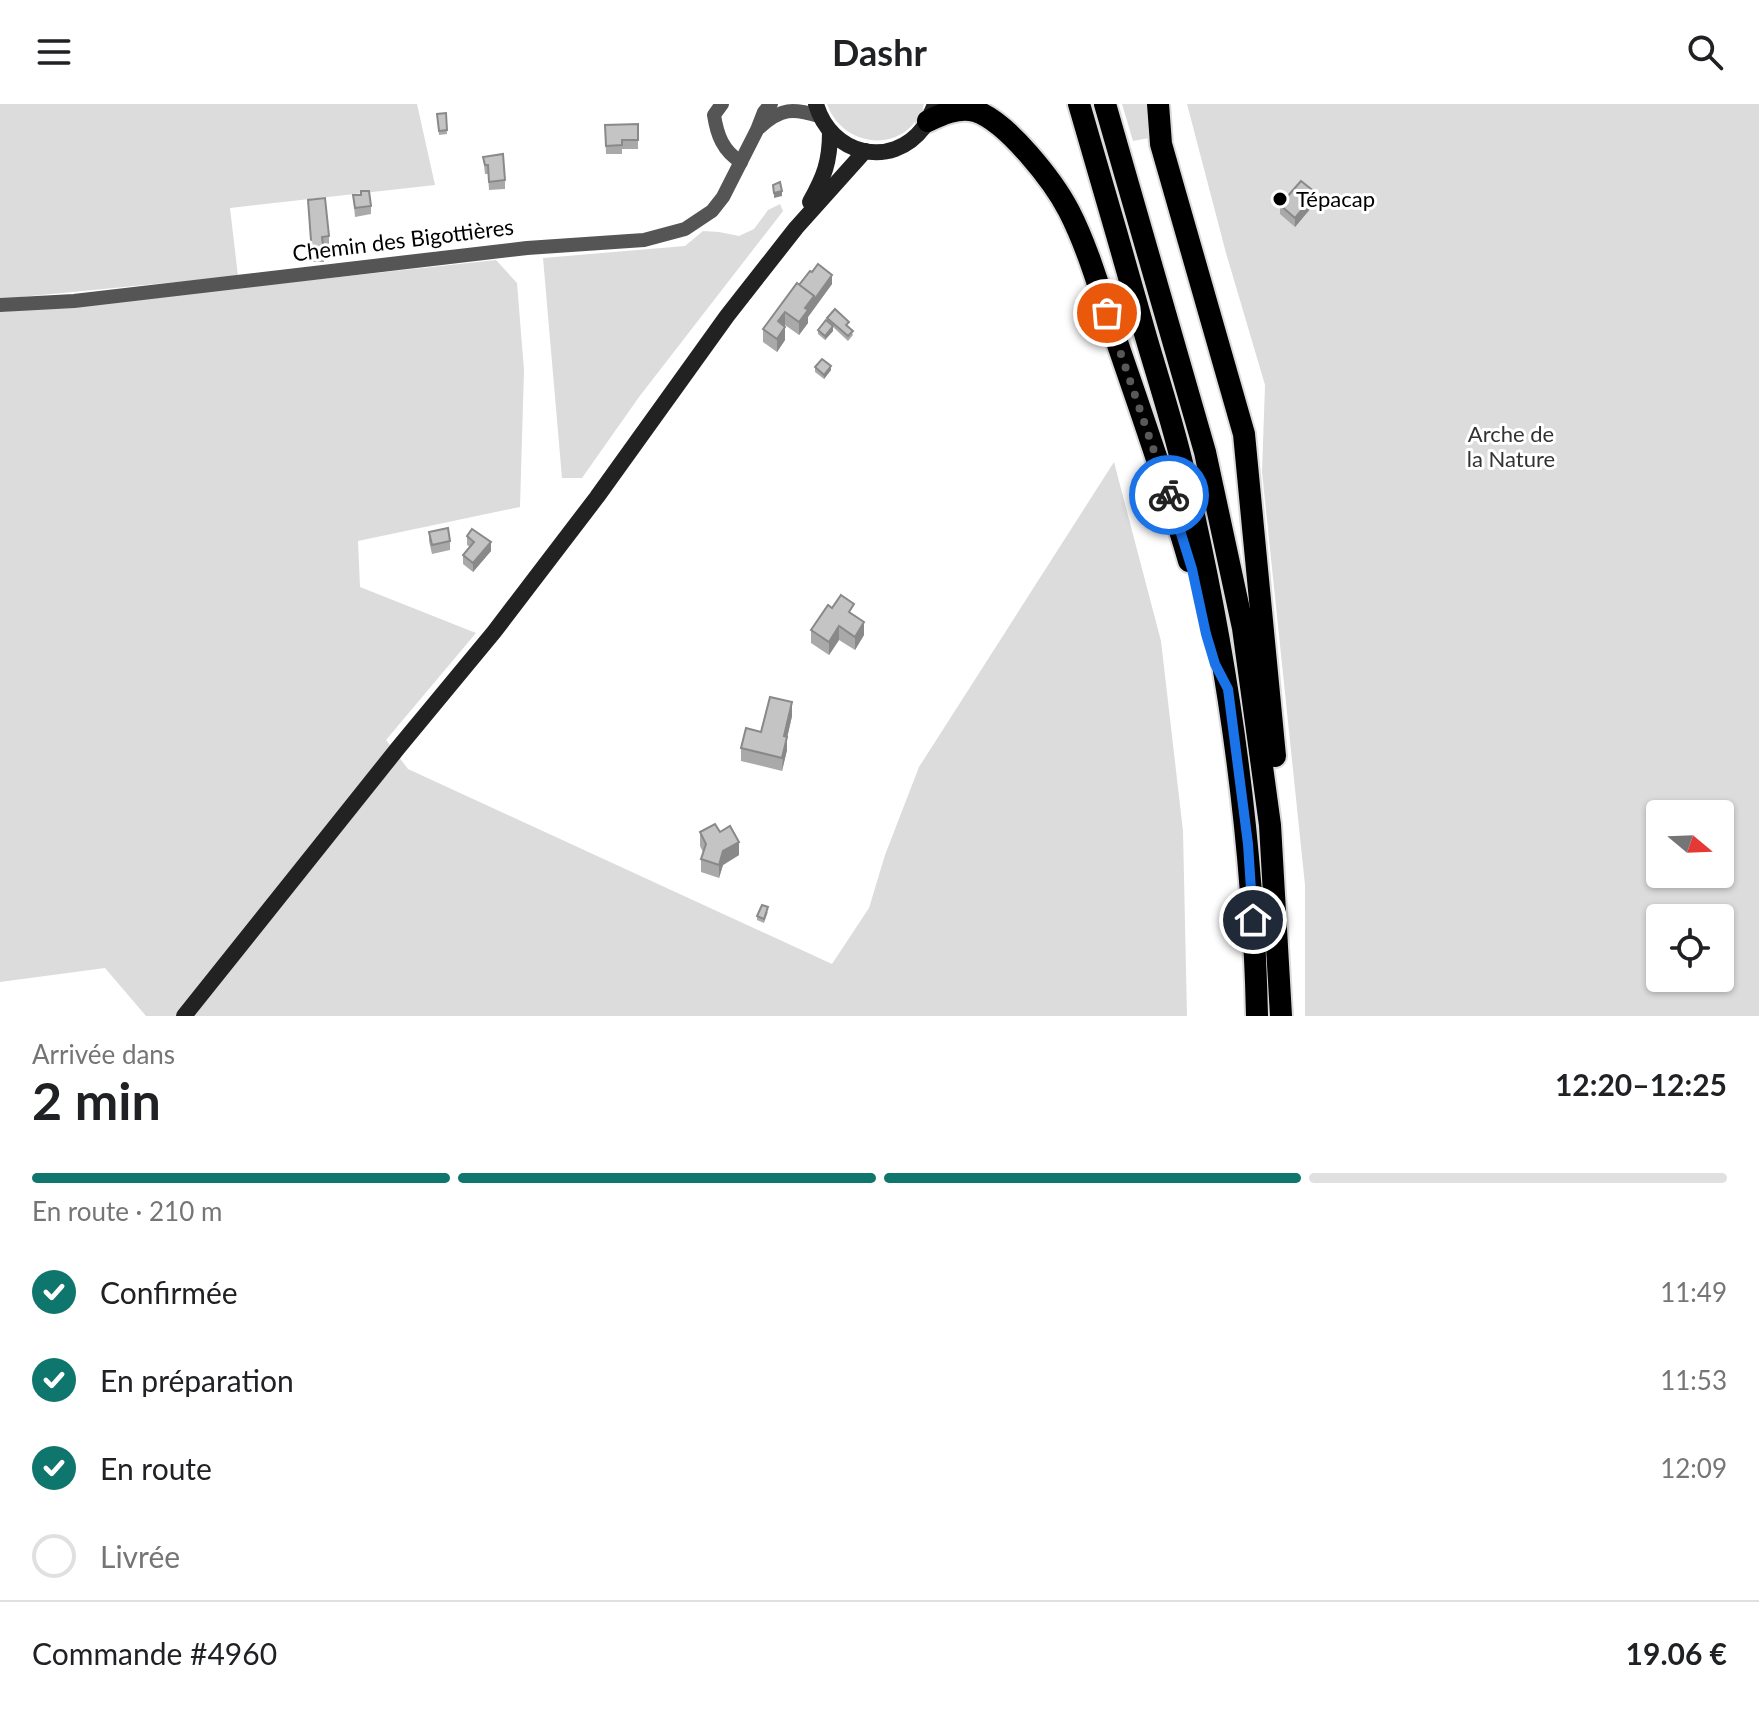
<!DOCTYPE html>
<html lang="fr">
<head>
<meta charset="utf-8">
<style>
  :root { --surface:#fff; --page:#f2f2f2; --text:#202124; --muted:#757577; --line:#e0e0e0; --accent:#0f766e }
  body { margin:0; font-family:Lato,sans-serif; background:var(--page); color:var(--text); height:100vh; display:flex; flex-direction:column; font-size:30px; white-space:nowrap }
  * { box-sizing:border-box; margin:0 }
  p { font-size:26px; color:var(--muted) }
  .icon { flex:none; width:44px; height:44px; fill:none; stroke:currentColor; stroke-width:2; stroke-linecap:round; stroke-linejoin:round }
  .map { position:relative; height:912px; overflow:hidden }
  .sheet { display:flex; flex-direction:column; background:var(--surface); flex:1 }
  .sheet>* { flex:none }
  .needle { width:52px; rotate:109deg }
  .tools { position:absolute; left:1646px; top:696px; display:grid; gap:16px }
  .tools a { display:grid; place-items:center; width:88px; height:88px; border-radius:8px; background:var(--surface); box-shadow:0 2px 6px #0004; font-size:40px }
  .pin { position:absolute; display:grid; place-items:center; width:68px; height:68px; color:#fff; margin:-34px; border:4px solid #fff; border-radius:50%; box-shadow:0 2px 8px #0007 }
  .courier { position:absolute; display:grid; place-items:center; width:80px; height:80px; margin:-40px; border:6px solid #1a73e8; border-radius:50%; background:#fff; color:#222; box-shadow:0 2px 10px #0007 }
  .summary em { font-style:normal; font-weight:700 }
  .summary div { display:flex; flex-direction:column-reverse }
  .summary { display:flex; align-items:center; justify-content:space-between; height:136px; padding:0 32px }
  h1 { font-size:52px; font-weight:700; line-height:60px }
  .bar { display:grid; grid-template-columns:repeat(4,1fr); gap:12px 8px; align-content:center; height:96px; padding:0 32px }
  .bar i { height:10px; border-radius:6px; background:var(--line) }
  .bar .selected { background:var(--accent) }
  .bar p { grid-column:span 4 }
  .line { display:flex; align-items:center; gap:20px; padding:0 32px; border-top:2px solid var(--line) }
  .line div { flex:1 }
  ol { padding:0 32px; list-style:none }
  li { display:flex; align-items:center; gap:24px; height:88px }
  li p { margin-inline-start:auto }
  li .icon { padding:8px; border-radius:50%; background:var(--accent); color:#fff; stroke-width:4 }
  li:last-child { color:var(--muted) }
  li i { width:44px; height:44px; border:4px solid var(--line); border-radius:50% }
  header { display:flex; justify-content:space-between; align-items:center; height:104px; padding:0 32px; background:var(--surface); font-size:36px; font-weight:700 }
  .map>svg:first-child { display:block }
</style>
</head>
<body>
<header><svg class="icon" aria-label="menu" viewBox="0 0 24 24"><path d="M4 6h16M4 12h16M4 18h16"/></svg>Dashr<svg class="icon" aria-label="search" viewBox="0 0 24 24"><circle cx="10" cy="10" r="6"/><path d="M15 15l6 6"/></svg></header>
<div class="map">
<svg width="1759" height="912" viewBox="0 0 1759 912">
  <rect width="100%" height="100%" fill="#fff"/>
  <g fill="#dcdcdc" fill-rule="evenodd">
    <path d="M0,0H417L435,81L230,104L238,172L0,195Z"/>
    <path d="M827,0H924C909,50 844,47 827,0Z"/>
    <path d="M1122,0H1147L1149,34L1133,37Z"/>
    <path d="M1187,0H1759V912H1305V781L1262,368L1265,281L1226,149ZM1660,710H1720V770H1660ZM1660,814H1720V874H1660Z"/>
    <path d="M780,100L783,107L639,293L582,374H562L543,154L685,142L703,127L719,128L739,132L754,125L768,106Z"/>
    <path d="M496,156L517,179L524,266L520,403L358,437L360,483L476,529L386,636L408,665L832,860L869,804L885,751L919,663L1114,358L1161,537L1183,727L1187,912H146L105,864L0,878V208L82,201Z"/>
  </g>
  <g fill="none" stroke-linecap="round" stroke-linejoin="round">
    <g stroke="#dbdbdb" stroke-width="26">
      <g id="trunk">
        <path d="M1079,0C1102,78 1124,155 1146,233C1158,274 1171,314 1181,355C1225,538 1253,724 1257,912"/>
        <path d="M1105,0L1205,348L1243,524L1270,721L1281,912"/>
        <path d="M1158,0L1161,40L1244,330L1275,652"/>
        <path d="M928,17C942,10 958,3 975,7C1007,17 1054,78 1069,107C1090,148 1102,195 1117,238C1142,311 1168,384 1189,457"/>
      </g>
    </g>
    <g stroke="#555" stroke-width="14">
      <path d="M722,0L714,11C717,31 723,47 741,58"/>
      <path d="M760,23C781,4 793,4 819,12"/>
      <path d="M0,201L74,197L527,144L644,136L685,125L712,107L723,93L757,26L764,8L771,0"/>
    </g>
    <g stroke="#222" stroke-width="16">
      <path d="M816,0C830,50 891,67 924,23C929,16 932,8 935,0"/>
      <path d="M810,98C824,73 830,58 830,28"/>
      <path d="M184,912L398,644L494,528L597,393L727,212L796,124L865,47"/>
    </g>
    <use href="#trunk" stroke="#000" stroke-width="22"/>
  </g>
  <g fill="#a9a9a9">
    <path d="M446,9L447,30L439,31L437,10Z"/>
    <path d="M638,20V45H622V50H606L605,21Z"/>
    <path d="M483,53L505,76V85L489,86L488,70H485Z"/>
    <path d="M353,91L371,102V110L355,113Z"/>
    <path d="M308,96L329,132V141H323L324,158H312Z"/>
    <path d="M1316,98L1295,123L1280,110V101Z"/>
    <path d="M832,180L808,213V219L799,231L785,221V236L777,248L763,238V225L799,181Z"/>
    <path d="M827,214L849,222L853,231L848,237L833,223V227L825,236L818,230V226L827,218Z"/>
    <path d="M815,263L831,266L824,275L815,268Z"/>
    <path d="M429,428L450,437V446L432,450L429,437Z"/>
    <path d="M467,432L491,447L473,468L463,460V451L470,443L467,441Z"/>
    <path d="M832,504L854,511L864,531L855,546L839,536L829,551L811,539V526Z"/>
    <path d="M792,612L787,634V646L782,667L741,657V644L761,628Z"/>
    <path d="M700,728H720L739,751L723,761L719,774L701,768V755L703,748L700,742Z"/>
    <path d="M768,808L764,819L757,816V812Z"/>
  </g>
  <g fill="#898989">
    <path d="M782,87V92L774,94V89Z"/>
    <path d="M1316,89V98L1295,123V114Z"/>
    <path d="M832,171V180L808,213V219L799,231V218L805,204Z"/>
    <path d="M785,208V221L778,231V217Z"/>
    <path d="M833,222V227L825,236V232Z"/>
    <path d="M785,223V236L777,248V235Z"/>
    <path d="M831,262V266L824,275V271Z"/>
    <path d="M491,438V447L473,468V459Z"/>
    <path d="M864,518V531L855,546V533Z"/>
    <path d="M839,522V536L829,551V538Z"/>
    <path d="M792,598V612L787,634V646L782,667L784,632Z"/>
    <path d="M739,738V751L723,761L719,774V761L723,747Z"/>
  </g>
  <g fill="#c4c4c4" stroke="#898989" stroke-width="2">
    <path d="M446,9L447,26L439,27L437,10Z"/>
    <path d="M638,20V36H622V41L606,42L605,21Z"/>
    <path d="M503,50L505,76L489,78L488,61H485L483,53Z"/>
    <path d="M1301,77L1316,89L1295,114L1280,101Z"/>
    <path d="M780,78L782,87L774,89L773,81Z"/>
    <path d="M361,87H369L371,102L355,104L353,91H361Z"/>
    <path d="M325,94L329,132L322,133L324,149L312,150L308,96Z"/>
    <path d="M818,160L832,171L814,196V192L799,181L810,167L812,168Z"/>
    <path d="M797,179L814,192L805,204L808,206L799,218L785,208L778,217L785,223L777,235L763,225Z"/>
    <path d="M835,205L849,218L846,221L853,227L848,232L827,214Z"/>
    <path d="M826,216L833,222L825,232L818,226Z"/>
    <path d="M822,255L831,262L824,271L815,263Z"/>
    <path d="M448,424L450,437L432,441L429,428Z"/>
    <path d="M472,425L491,438L473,459L463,451L474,438L467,432Z"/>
    <path d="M841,491L854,500L849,508L864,518L855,533L839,522L829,538L811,526L828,501L832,504Z"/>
    <path d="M770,593L792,598L784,632L787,633L782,654L741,644L746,624L761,628Z"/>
    <path d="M715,720L720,728L730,722L739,738L723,747L719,761L701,755L706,740L700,728Z"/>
    <path d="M762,801L768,803L764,815L757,812Z"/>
  </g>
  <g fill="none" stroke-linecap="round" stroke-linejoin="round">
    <path stroke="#595959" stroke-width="8" stroke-dasharray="0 14.4" d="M1107,209L1169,391"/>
    <path stroke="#1a73e8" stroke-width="10" d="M1169,391L1192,465L1206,530L1215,560L1228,585L1248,740L1253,816"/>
  </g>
  <circle fill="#000" stroke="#fff" stroke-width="3" cx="1280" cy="95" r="8"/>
  <g text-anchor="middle" stroke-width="6" stroke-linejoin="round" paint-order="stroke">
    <g font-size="22" fill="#000" stroke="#fff" text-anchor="start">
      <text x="1296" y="103">Tépacap</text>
    </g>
    <g font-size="22" fill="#000" stroke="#fff">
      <text transform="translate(403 136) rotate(-7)" y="8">Chemin des Bigottières</text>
    </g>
    <g font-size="22" fill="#333" stroke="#fff">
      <text x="1511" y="338">Arche de<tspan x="1511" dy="25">la Nature</tspan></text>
    </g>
  </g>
</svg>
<div class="tools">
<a><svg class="needle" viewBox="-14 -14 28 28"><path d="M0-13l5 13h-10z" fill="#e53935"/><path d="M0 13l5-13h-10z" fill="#757577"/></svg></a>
<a><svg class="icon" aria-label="locate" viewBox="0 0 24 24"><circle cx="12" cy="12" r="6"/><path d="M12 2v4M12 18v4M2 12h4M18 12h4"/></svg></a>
</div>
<div class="pin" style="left:1107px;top:209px;background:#ea580c"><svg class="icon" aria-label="bag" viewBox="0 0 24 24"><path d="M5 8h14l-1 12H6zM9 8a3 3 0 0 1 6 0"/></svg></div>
<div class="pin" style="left:1253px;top:816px;background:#1f2937"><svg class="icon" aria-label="home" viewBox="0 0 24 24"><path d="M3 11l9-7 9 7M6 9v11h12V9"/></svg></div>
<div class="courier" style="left:1169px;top:391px"><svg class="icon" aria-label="bike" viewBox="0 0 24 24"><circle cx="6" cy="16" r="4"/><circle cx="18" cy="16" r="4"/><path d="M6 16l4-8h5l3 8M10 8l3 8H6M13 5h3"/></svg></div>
</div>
<section class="sheet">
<div class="summary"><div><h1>2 min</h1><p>Arrivée dans</p></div><em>12:20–12:25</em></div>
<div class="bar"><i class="selected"></i><i class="selected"></i><i class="selected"></i><i></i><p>En route · 210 m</p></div>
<ol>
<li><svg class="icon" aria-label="check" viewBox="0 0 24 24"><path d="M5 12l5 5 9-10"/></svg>Confirmée<p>11:49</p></li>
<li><svg class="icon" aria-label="check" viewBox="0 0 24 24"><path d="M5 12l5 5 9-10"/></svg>En préparation<p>11:53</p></li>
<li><svg class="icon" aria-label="check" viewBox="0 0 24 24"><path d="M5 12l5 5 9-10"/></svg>En route<p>12:09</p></li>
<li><i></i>Livrée</li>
</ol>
<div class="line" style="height:104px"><div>Commande #4960</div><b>19.06 €</b></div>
</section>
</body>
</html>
